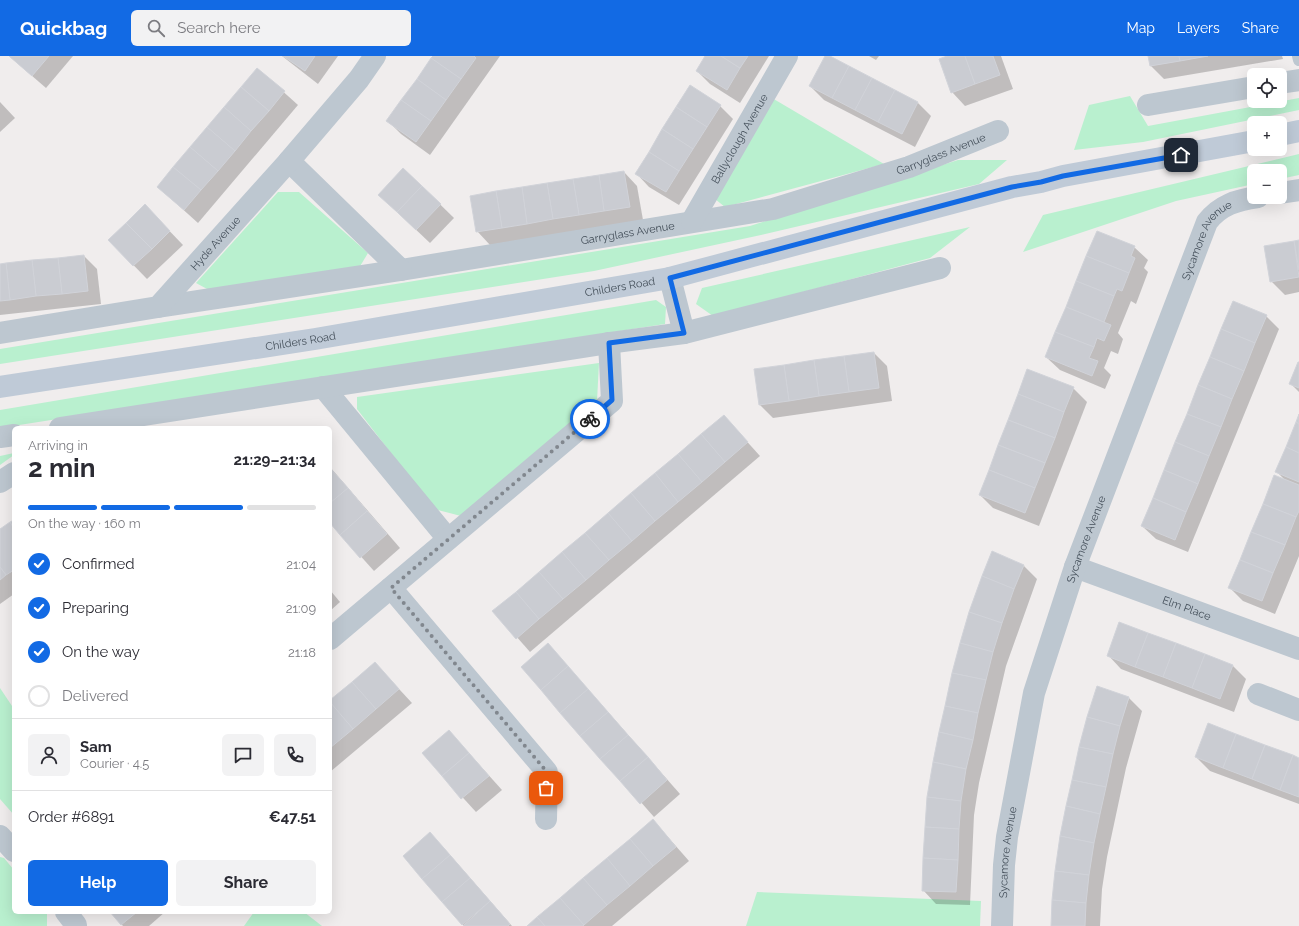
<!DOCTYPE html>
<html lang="en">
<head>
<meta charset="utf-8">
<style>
  :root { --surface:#fff; --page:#f2f2f3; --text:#2b2b33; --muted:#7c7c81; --line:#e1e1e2; --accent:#126ae4 }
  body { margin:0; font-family:Raleway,sans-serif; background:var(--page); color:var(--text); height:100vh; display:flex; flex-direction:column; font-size:15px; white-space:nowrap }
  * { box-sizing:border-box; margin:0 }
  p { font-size:13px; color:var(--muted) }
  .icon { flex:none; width:22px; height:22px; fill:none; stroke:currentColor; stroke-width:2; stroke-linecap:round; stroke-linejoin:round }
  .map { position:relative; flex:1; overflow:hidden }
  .sheet { position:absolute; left:12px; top:370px; width:320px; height:488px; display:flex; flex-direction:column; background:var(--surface); border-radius:6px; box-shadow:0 4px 16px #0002 }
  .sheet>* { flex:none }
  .tools { position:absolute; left:1247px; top:12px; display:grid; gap:8px }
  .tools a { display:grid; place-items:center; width:40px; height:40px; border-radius:6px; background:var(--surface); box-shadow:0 4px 16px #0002; font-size:20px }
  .pin { position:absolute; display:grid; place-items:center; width:34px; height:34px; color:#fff; margin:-17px; border-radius:8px; box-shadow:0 2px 6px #0006 }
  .courier { position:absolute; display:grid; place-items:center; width:40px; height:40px; margin:-20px; border:3px solid #126ae4; border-radius:50%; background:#fff; color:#222; box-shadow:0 1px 5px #0007 }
  .overview em { font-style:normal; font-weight:700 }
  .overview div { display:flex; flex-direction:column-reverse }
  .overview { display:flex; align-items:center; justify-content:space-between; height:68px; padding:0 16px }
  h1 { font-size:26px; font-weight:700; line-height:30px }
  .bar { display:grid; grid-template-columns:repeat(4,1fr); gap:6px 4px; align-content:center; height:48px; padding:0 16px }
  .bar i { height:5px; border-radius:3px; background:var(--line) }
  .bar .current { background:var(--accent) }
  .bar p { grid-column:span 4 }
  .line { display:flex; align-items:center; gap:10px; padding:0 16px; border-top:1px solid var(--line) }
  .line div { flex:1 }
  .round { display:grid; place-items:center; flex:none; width:42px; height:42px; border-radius:6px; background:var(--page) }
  ol { padding:0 16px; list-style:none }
  li { display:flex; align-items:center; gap:12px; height:44px }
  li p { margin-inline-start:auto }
  li .icon { padding:4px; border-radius:50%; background:var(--accent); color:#fff; stroke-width:4 }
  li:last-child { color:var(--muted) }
  li i { width:22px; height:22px; border:2px solid var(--line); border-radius:50% }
  .cta { display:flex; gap:8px; margin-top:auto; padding:8px 16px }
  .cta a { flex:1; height:46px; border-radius:6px; background:var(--accent); color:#fff; font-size:16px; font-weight:700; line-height:46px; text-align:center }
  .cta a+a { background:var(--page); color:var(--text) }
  header { display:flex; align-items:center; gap:24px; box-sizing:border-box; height:56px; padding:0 20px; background:var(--accent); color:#fff }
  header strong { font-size:19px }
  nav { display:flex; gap:22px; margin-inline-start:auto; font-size:14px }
  .search { width:280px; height:36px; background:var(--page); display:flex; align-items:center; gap:10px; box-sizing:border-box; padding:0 14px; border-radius:6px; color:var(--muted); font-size:15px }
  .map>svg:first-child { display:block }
</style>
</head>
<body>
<header>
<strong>Quickbag</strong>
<div class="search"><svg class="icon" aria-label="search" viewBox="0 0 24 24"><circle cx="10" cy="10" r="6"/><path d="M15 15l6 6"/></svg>Search here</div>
<nav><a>Map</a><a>Layers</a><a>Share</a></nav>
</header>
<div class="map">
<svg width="1299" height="870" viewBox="0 0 1299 870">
  <rect width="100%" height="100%" fill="#f0eded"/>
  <g fill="#b9f0cf">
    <path d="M1130,40L1148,70L1299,42V54L1143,86L1074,94L1089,49Z"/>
    <path d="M772,42L884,108L725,151L715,143Z"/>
    <path d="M1299,98V119L1280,123V115H1254V128L1176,145L1023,196L1043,159Z"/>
    <path d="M958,104H1007L979,128L761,179L594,215L0,308V293L750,170Z"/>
    <path d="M278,136H299L368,197L359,212L209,234L196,227Z"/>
    <path d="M970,171L930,202L713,260L696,248L702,232Z"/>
    <path d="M656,244L666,251L665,268L0,372V354Z"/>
    <path d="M599,307L597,345L461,460L434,453L357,353V341Z"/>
    <path d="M14,397V399L0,409V400Z"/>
    <path d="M0,632L14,653V759L0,743Z"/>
    <path d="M0,801L4,802L14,814V856H47V870H0Z"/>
    <path d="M757,836L981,845L980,870H746Z"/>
    <path d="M254,856H304L322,870H244Z"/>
  </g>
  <g fill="#0003">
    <path d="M9,0H73L46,32Z"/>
    <path d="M282,0H338L318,28Z"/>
    <path d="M434,0H500L430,99L401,78L388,65Z"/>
    <path d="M706,0H769L740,47L710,28L697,15Z"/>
    <path d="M826,0L918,47L931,60L915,91L824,44L810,30Z"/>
    <path d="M869,0H879L876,4Z"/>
    <path d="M950,0H1001L1013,33L965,50L952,36Z"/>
    <path d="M1149,0H1282L1283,3L1164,23L1151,10Z"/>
    <path d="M258,13L298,49L198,167L158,131Z"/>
    <path d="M0,46L15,62L0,76Z"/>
    <path d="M720,50L733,63L679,149L649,131L636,117Z"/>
    <path d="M404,113L454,162L430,187L393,152Z"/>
    <path d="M624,116L637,130L643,164L490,189L477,175Z"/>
    <path d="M158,163L183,189L147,223L109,184Z"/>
    <path d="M1097,176L1134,191L1148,204L1144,212L1148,216L1136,248L1131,245L1118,277L1123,283L1118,298L1111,295L1104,312L1111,319L1105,333L1060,314L1046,301Z"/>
    <path d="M1299,185V236L1285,239L1271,225L1265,191Z"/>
    <path d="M84,200L97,213L101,248L0,259V209Z"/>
    <path d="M1266,260L1279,273L1188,496L1156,483L1142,470Z"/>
    <path d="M874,297L887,310L892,345L773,362L760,349Z"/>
    <path d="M1299,307V336L1290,327Z"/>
    <path d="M1073,332L1087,346L1039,470L993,452L980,439Z"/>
    <path d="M724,360L760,400L530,596L494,555Z"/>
    <path d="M1299,361V500L1275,558L1243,545L1229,531L1286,425L1277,416Z"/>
    <path d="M330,411L400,492L374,515L330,466Z"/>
    <path d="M14,465V538L0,548V475Z"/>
    <path d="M993,497L1024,510L1037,523L1006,610L979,727L974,759L970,849L936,848L923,834Z"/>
    <path d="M330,534L340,546L330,555Z"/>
    <path d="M548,588L680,738L654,761L522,611Z"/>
    <path d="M1108,599L1233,610L1246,623L1234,656L1121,613Z"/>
    <path d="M375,607L412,647L330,716V645Z"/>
    <path d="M1129,642L1142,655L1126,712L1107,801L1102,833L1100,870H1052Z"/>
    <path d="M449,675L502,734L476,756L423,698Z"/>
    <path d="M1196,701L1299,703V748L1210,715Z"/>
    <path d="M653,764L689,805L612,870H528Z"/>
    <path d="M430,778L443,791L512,870H464L404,801Z"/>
    <path d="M111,856H165L149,870H123Z"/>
  </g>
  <g fill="#caccd2" stroke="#d1d3d9">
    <path d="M9,0H49L32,20Z"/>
    <path d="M283,0H315L305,15Z"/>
    <path d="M433,0H474L476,2L461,23L431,2Z"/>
    <path d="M705,0H721L740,12L727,34L696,15Z"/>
    <path d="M721,0H748L740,12Z"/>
    <path d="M825,0H830L849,10L832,42L809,30Z"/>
    <path d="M947,0H965L975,28L951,37L939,3Z"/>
    <path d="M965,0H993L1000,19L975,28Z"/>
    <path d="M1148,0H1179L1180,5L1150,10Z"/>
    <path d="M1179,0H1208L1180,5Z"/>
    <path d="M431,2L461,23L446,44L417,23Z"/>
    <path d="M849,10L872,22L855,54L832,42Z"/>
    <path d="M257,12L285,35L269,55L241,31Z"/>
    <path d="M872,22L895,34L878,66L855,54Z"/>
    <path d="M417,23L446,44L431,65L401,44Z"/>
    <path d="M690,29L721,49L707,71L676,51Z"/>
    <path d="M241,31L269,55L251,75L224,51Z"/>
    <path d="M895,34L918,46L902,78L878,66Z"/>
    <path d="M401,44L431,65L416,86L386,65Z"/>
    <path d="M224,51L251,75L235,95L207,71Z"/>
    <path d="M676,51L707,71L693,93L662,73Z"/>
    <path d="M207,71L235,95L218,115L190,91Z"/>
    <path d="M662,73L693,93L679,115L649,96Z"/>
    <path d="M190,91L218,115L201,134L173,111Z"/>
    <path d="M649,96L679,115L666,136L635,118Z"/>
    <path d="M173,111L201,134L184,154L157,131Z"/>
    <path d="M403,112L422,130L397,156L378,139Z"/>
    <path d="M624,115L630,151L604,155L599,119Z"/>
    <path d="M599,119L604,155L579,159L573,123Z"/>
    <path d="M573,123L579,159L553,163L547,127Z"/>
    <path d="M547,127L553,163L527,168L522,131Z"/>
    <path d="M422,130L441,148L416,174L397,156Z"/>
    <path d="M522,131L527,168L502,172L496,135Z"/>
    <path d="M496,135L502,172L476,176L470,140Z"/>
    <path d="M145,148L170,175L152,193L126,167Z"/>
    <path d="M126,167L152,193L133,210L108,184Z"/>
    <path d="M1097,175L1135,190L1131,200L1135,202L1129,217L1086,200Z"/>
    <path d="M1299,184V214L1294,185Z"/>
    <path d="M1294,185L1299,221L1270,226L1264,190Z"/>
    <path d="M84,199L88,235L62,238L58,202Z"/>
    <path d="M1086,200L1129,217L1122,235L1117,233L1114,240L1076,225Z"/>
    <path d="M58,202L62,238L36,240L32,204Z"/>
    <path d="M32,204L36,240L10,244L6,207Z"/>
    <path d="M6,207L10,244L0,245V208Z"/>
    <path d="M1076,225L1114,240L1104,266L1066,251Z"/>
    <path d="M1233,245L1267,259L1255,287L1221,273Z"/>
    <path d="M1066,251L1111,269L1104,285L1097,282L1094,291L1055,276Z"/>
    <path d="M1221,273L1255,287L1244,315L1210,301Z"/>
    <path d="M1055,276L1094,291L1089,302L1098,305L1092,320L1045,301Z"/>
    <path d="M874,296L879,332L849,336L844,300Z"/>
    <path d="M844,300L849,336L819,340L814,304Z"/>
    <path d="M1210,301L1244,315L1232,343L1198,329Z"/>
    <path d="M814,304L819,340L789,345L784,309Z"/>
    <path d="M1298,306H1299V332L1289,328Z"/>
    <path d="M784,309L789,345L759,349L754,313Z"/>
    <path d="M1027,313L1074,331L1064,356L1018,338Z"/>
    <path d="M1198,329L1232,343L1221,371L1187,358Z"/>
    <path d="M1018,338L1064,356L1055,382L1008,364Z"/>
    <path d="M1187,358L1221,371L1209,400L1175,386Z"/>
    <path d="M1299,358V368L1296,366Z"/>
    <path d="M724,359L748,386L725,406L701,378Z"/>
    <path d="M1008,364L1055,382L1045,407L998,389Z"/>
    <path d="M1296,366L1299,368V397L1286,391Z"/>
    <path d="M701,378L725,406L702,426L678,398Z"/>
    <path d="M1175,386L1209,400L1198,428L1164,414Z"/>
    <path d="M998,389L1045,407L1035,432L989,414Z"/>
    <path d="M1286,391L1299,397V426L1275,416Z"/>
    <path d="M678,398L702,426L678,446L655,417Z"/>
    <path d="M330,412L348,432L330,447Z"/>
    <path d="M989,414L1035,432L1025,457L979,439Z"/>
    <path d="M1164,414L1198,428L1186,456L1153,442Z"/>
    <path d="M655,417L678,446L655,465L631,437Z"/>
    <path d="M1274,419L1299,429V455L1296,461L1263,448Z"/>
    <path d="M348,432L367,455L340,479L330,467V447Z"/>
    <path d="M631,437L655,465L632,485L608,457Z"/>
    <path d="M1153,442L1186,456L1175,484L1141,470Z"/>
    <path d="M1263,448L1296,461L1285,489L1251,476Z"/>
    <path d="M367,455L387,478L360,502L340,479Z"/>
    <path d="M608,457L632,485L609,504L585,477Z"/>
    <path d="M14,464V473L10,466Z"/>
    <path d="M10,466L14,473V514L6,519L0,511V473Z"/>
    <path d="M1251,476L1285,489L1273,517L1240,504Z"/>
    <path d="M585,477L609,504L586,524L562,496Z"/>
    <path d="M992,495L1024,509L1014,533L982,520Z"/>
    <path d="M562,496L586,524L563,543L539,516Z"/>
    <path d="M1240,504L1273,517L1262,545L1228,532Z"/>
    <path d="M0,511L6,519L0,524Z"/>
    <path d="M539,516L563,543L539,563L516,536Z"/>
    <path d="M982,520L1014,533L1002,567L969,556Z"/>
    <path d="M516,536L539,563L516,583L492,555Z"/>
    <path d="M969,556L1002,567L993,596L960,587Z"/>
    <path d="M1119,566L1148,577L1135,611L1107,600Z"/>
    <path d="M1148,577L1176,587L1163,621L1135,611Z"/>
    <path d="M548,587L568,610L541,634L521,611Z"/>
    <path d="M960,587L993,596L986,624L952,617Z"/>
    <path d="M1176,587L1205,598L1192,632L1163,621Z"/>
    <path d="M1205,598L1233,609L1220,643L1192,632Z"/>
    <path d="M375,606L399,633L376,653L352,626Z"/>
    <path d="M568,610L588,633L560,657L541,634Z"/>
    <path d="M952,617L986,624L978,657L945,650Z"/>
    <path d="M352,626L376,653L353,673L330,646V644Z"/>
    <path d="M1097,630L1129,641L1120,670L1087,661Z"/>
    <path d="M588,633L608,656L580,680L560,657Z"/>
    <path d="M330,646L353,673L330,692Z"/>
    <path d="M945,650L978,657L973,684L939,676Z"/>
    <path d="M608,656L628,679L600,703L580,680Z"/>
    <path d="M1087,661L1120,670L1113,698L1079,691Z"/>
    <path d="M1208,667L1236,678L1223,712L1195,701Z"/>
    <path d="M449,674L469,697L442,720L422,697Z"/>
    <path d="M939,676L973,684L966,713L933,706Z"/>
    <path d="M1236,678L1265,689L1252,723L1223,712Z"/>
    <path d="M628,679L648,701L620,725L600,703Z"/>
    <path d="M1265,689L1293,699L1280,734L1252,723Z"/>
    <path d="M1079,691L1113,698L1106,731L1072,724Z"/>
    <path d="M469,697L489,720L461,743L442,720Z"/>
    <path d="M1293,699L1299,702V741L1280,734Z"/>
    <path d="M648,701L667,724L640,748L620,725Z"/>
    <path d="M933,706L966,713L961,745L927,741Z"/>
    <path d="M1072,724L1106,731L1100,758L1066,750Z"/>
    <path d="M927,741L961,745L959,773L925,771Z"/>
    <path d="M1066,750L1100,758L1094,787L1060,780Z"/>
    <path d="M653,763L676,791L653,810L630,783Z"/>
    <path d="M925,771L959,773L958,804L923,802Z"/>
    <path d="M430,776L450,799L422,823L403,800Z"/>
    <path d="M1060,780L1094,787L1089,819L1055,815Z"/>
    <path d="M630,783L653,810L630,830L607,802Z"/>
    <path d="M450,799L470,822L442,846L422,823Z"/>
    <path d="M607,802L630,830L607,849L583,822Z"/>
    <path d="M923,802L958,804L956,836L922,835Z"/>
    <path d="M1055,815L1089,819L1086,847L1052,844Z"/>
    <path d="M470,822L490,845L462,869L442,846Z"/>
    <path d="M583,822L607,849L584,869L560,842Z"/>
    <path d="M560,842L584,869L583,870H545L537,861Z"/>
    <path d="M1052,844L1086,847L1085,870H1051Z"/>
    <path d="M490,845L510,868L508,870H463Z"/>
    <path d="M110,856H137L121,869Z"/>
    <path d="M537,861L545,870H527Z"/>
  </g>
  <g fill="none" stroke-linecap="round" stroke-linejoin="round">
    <path stroke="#bdc7d0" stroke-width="12" d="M1298,0L1299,4"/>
    <g stroke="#bdc7d0" stroke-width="22">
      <path d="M1280,27L1299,24"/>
      <path d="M1148,49L1254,31"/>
      <path id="s1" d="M289,105L401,214L773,153L909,111L998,75"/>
      <path d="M1280,137L1299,134"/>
      <path id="s2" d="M692,165L787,0"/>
      <path d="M670,222L684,277"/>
      <path d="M158,251L401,214"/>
      <path id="s3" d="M0,277L158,251L289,105L359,23L375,0"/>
      <path d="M323,331L448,483"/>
      <path d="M60,372L609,287L684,277L940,212"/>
      <path d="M0,381L14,379"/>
      <path d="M0,426L14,417"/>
      <path id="s4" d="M1075,511L1299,593"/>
      <path d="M391,532L547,716L546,763"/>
      <path d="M330,583L612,345L609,287"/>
      <path d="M1258,638L1299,654"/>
      <path d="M0,780L14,795"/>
      <path d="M66,856L76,869L74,870"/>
      <path id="s5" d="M1002,870L1004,809L1007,781L1034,637L1075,511L1207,166C1220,149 1237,144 1258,141"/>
    </g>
    <g stroke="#bfcad7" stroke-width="22">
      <path d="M1280,79L1299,75"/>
      <path id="s6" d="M0,331L315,283L670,222L1012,131L1041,126L1063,120L1254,85"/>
    </g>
  </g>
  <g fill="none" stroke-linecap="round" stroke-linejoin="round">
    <path stroke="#81878e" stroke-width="4" stroke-dasharray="0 7.2" d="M546,732L547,716L391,532L590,363"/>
    <path stroke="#126ae4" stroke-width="5" d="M590,363L612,344L609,287L684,277L670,222L1012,131L1041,126L1063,120L1181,99"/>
  </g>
  <g text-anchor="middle" stroke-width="3" stroke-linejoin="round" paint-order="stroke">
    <g font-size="11" fill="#45505b" stroke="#fff">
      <text dy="4" stroke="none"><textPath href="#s2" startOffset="95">Ballyclough Avenue</textPath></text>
      <text dy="4" stroke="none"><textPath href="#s1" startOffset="710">Garryglass Avenue</textPath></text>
      <text dy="4" stroke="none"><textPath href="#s1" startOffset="386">Garryglass Avenue</textPath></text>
      <text dy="4" stroke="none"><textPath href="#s3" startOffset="246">Hyde Avenue</textPath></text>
      <text dy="4" stroke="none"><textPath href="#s5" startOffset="722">Sycamore Avenue</textPath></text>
      <text dy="4" stroke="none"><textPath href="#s6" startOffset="628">Childers Road</textPath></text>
      <text dy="4" stroke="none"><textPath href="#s6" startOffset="304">Childers Road</textPath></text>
      <text dy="4" stroke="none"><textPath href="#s5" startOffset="398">Sycamore Avenue</textPath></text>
      <text dy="4" stroke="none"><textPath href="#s4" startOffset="119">Elm Place</textPath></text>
      <text dy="4" stroke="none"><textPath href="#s5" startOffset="74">Sycamore Avenue</textPath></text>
    </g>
  </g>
</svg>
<div class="tools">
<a><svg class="icon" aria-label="locate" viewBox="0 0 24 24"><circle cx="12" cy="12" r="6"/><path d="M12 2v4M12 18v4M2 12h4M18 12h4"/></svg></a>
<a>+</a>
<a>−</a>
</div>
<div class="pin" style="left:546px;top:732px;background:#ea580c"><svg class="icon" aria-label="bag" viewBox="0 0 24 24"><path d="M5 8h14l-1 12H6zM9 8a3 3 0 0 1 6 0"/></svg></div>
<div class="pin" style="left:1181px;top:99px;background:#1f2937"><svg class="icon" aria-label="home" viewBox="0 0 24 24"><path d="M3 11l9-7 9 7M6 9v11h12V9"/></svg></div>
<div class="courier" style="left:590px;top:363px"><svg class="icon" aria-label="bike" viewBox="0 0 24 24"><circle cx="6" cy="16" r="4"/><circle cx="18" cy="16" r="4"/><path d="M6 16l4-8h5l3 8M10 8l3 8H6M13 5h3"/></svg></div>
<section class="sheet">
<div class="overview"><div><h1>2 min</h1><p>Arriving in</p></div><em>21:29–21:34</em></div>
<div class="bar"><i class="current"></i><i class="current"></i><i class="current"></i><i></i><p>On the way · 160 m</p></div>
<ol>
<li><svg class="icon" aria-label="check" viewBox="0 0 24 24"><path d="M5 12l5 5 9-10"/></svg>Confirmed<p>21:04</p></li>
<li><svg class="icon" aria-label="check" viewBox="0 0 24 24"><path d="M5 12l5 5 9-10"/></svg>Preparing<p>21:09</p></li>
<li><svg class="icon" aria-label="check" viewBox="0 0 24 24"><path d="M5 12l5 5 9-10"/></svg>On the way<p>21:18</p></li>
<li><i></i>Delivered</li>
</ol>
<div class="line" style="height:72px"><a class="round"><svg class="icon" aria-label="person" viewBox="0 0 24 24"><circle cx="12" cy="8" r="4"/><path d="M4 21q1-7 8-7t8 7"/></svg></a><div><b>Sam</b><p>Courier · 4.5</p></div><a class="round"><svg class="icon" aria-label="chat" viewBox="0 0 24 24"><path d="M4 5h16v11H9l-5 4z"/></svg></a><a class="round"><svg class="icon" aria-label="phone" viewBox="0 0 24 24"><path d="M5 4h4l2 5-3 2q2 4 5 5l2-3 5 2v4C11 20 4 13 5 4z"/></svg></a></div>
<div class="line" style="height:52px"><div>Order #6891</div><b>€47.51</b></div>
<div class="cta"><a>Help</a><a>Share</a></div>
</section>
</div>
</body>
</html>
